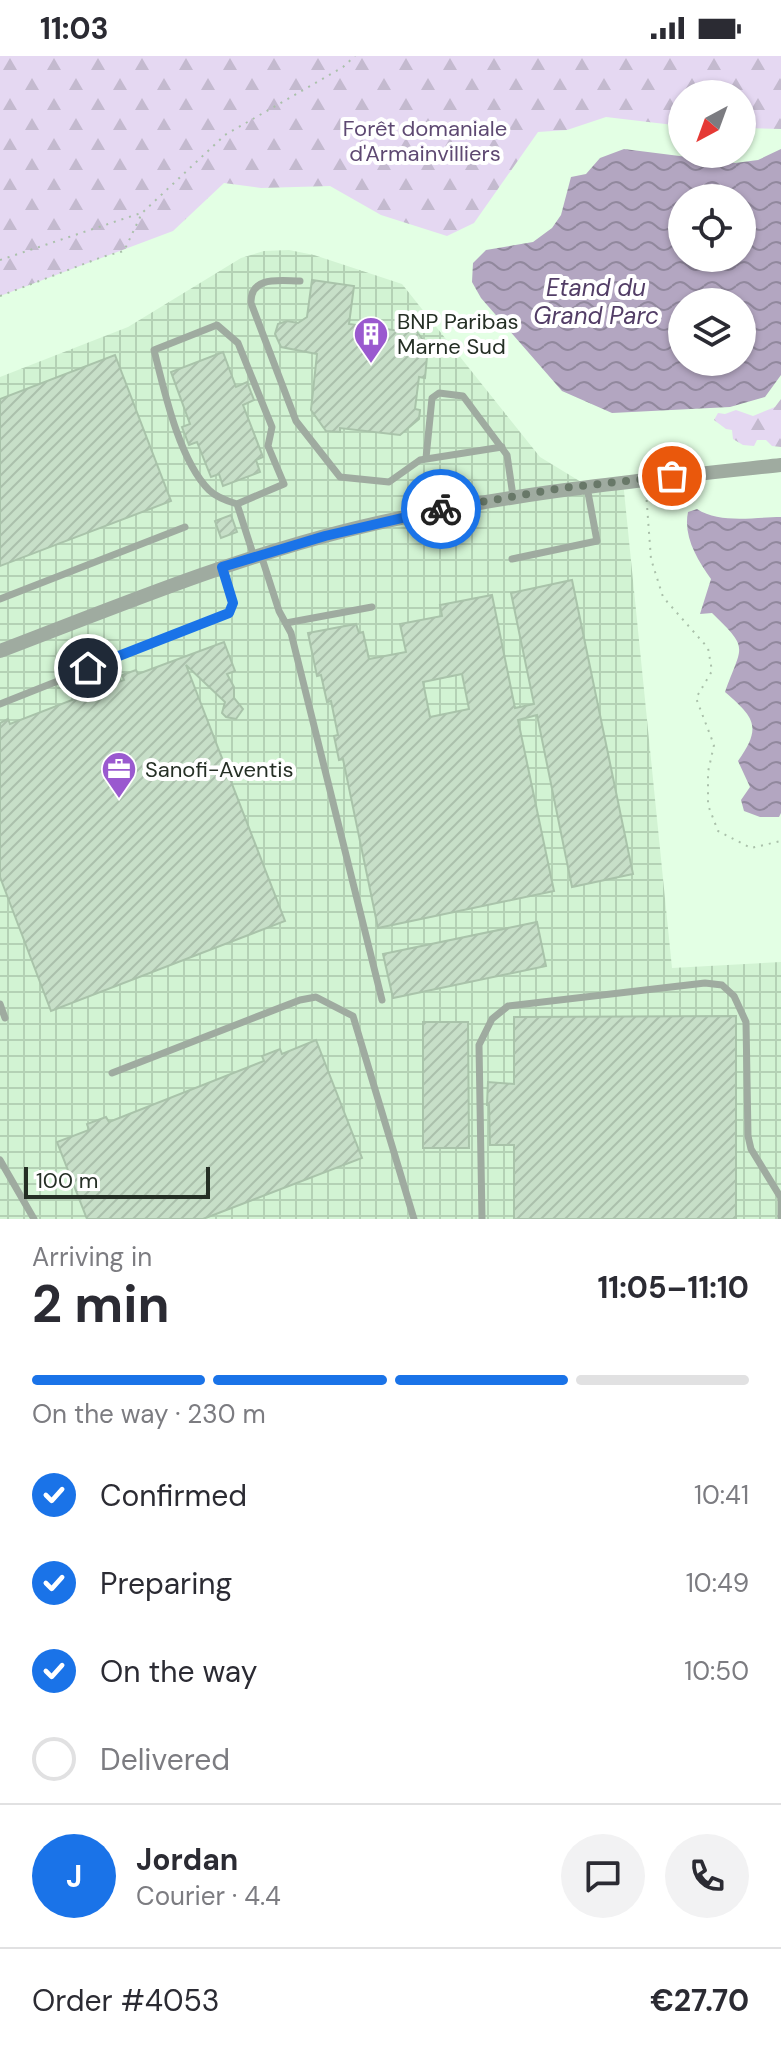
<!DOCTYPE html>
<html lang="en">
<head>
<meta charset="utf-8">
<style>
  :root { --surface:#fff; --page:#f2f2f3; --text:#2b2b33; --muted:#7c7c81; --line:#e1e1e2; --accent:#1a73e8 }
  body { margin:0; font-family:"DM Sans",sans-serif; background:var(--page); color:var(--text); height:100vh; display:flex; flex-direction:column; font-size:30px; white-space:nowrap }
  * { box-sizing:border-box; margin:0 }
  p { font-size:26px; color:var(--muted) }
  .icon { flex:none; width:44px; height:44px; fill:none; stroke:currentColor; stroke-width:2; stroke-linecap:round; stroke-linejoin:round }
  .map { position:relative; height:1163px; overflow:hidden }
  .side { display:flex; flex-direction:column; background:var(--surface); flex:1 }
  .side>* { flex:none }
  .needle { width:52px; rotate:221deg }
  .buttons { position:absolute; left:668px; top:24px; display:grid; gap:16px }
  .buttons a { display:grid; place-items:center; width:88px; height:88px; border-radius:50%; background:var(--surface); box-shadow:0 2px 6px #0004; font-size:40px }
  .scale { position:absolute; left:24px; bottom:20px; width:186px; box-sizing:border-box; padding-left:8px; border:4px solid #252f25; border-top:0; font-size:22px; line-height:28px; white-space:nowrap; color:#252f25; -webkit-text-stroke:6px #fff; paint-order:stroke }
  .pin { position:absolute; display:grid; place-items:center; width:68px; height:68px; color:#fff; margin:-34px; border:4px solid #fff; border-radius:50%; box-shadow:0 2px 8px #0007 }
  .courier { position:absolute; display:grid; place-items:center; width:80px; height:80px; margin:-40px; border:6px solid #1a73e8; border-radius:50%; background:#fff; color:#222; box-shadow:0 2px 10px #0007 }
  .head em { font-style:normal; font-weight:700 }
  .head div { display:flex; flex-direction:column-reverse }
  .head { display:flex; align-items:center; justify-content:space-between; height:136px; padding:0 32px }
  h1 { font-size:52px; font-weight:700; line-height:60px }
  .bar { display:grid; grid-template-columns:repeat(4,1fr); gap:12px 8px; align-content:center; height:96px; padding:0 32px }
  .bar i { height:10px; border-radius:6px; background:var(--line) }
  .bar .on { background:var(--accent) }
  .bar p { grid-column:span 4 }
  .line { display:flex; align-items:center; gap:20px; padding:0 32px; border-top:2px solid var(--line) }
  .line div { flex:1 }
  .round { display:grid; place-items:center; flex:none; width:84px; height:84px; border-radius:42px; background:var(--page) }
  ol { padding:0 32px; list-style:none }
  li { display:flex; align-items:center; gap:24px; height:88px }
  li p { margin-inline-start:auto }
  li .icon { padding:8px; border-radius:50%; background:var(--accent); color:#fff; stroke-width:4 }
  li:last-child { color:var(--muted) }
  li i { width:44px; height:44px; border:4px solid var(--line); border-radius:50% }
  .status { display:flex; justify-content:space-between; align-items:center; height:56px; padding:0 40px; background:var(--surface); direction:ltr }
  .status svg { height:22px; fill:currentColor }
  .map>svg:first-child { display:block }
</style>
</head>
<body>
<div class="status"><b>11:03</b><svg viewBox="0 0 49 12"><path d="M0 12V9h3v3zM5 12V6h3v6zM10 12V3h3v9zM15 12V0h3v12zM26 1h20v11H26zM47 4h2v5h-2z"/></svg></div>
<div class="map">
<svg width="781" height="1163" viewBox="0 0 781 1163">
  <defs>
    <pattern id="industrial-grid" width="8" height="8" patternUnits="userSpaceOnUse" patternTransform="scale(2)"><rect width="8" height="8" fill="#d2f3d3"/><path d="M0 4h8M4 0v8" fill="none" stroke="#b4d1b5"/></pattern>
    <pattern id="forest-firs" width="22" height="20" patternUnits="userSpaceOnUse" patternTransform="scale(2)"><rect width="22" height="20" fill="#e5d8f2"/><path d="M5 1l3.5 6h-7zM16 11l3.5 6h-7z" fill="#c4bacf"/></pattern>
    <pattern id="water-waves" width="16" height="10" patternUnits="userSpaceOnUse" patternTransform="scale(2)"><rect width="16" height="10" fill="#b3a6c1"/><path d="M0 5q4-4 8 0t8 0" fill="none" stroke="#91889d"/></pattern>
    <pattern id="building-hatch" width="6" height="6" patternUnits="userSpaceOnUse" patternTransform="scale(2)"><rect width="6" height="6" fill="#c7dfc8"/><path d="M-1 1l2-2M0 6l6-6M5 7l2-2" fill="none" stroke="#abc0ac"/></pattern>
  </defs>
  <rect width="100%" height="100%" fill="#e3ffe4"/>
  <path fill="url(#industrial-grid)" d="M289,194L314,199L402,228L540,401L586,429L623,425L672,912L781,906V1163H0V321L128,271L241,202L264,195Z"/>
  <g fill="url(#forest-firs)">
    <path d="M0,0H781V73L742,72V38H682V70L606,61L567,74L538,76L474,167L447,180L381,159L330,130L261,132L224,127L173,175L0,240Z"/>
    <path d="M781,343V391L772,390L766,384H757L754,390L743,389L733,383L732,374L726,373L714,364L718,357L725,358L736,354L753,360L775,351Z"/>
  </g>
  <g fill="url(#water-waves)" fill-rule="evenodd">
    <path d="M624,93L735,107L758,104L781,93V319L765,341L730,351L612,357L562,335L481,242L472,226L473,207L486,194L533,186L552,172L561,159L571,121L586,118L600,102ZM682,142H742V202H682ZM682,246H742V306H682Z"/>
    <path d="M697,453C720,468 755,461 781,461V757L779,761H760L744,755L741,744L750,731L738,705C762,671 755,662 725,636C742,588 750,594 712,557L700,558L711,523C697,503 683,480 688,456Z"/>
  </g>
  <g fill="url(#building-hatch)" stroke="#a9c3aa" stroke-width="2" fill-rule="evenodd">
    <path d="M312,224L354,230L349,268L400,275L401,270L413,271L428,290L425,322L419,321L415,353L420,354L419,363L400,379L340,372V376L326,375L311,354L317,298L281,291L275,278L278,268L287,265L298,267L307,261Z"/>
    <path d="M223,296L236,331L247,326L254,344L243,349L263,401L256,404L260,416L223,430L219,418L211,421L197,386L189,389L182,371L190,368L171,316Z"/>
    <path d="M115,299L171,445L0,510V343Z"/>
    <path d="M231,459L237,476L221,482L215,465Z"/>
    <path d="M572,524L633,818L572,831L537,659L518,664L554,835L378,872L343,703L339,704L334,680L338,679L331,645L327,646L321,619L317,620L308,577L356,568L359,577L363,576L369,603L406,596L400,568L442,560L440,549L492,539L515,652L534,648L511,537ZM462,618L469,653L430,661L423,626Z"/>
    <path d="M224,586L235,615L227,618L234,631V642L243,653L236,663L226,661L222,657L225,646L186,609L285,865L51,955L0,821V667L8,663L10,668L124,624L122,619L136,614L138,618Z"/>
    <path d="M537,866L546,910L393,942L383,898Z"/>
    <path d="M736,960V1163H514V1089H490L489,1049H487L488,1026L514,1028V961Z"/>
    <path d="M423,966H468L469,1092H423Z"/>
    <path d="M316,984L362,1102L203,1163H87L57,1086L89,1074L87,1068L106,1061L109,1066L264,1005L262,1000L280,993L282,998Z"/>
  </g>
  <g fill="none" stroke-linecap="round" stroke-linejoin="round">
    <g stroke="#aac0aa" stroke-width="2" stroke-dasharray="2 6" stroke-linecap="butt">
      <path d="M0,204L141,157"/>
      <path d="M0,240L102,201L124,195L142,157L225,79L343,11L355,0"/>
      <path d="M646,436L651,503L663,541L708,592L712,615L696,642L714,689L708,716V749L718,775L751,792L781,785"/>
    </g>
    <g stroke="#9faba0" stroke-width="7">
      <path d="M300,225C281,225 250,219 251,247L296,365L340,421L389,426L420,404L502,391"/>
      <path d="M426,402L432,342L439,337L463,340L507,399L513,440"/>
      <path d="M237,448C227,445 216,441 209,434C179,404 164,334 154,294L217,269L238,287L272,371L268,390L284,428L237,448L254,501"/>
      <path d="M261,499L279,555L291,577L382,944"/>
      <path d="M512,503L597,485L587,431"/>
      <path d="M0,543L185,471"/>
      <path d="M286,567L372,551"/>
      <path d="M0,648L229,557L233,547L223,512"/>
      <path d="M0,948L5,962"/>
      <path d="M112,1017L300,944L316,941L353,960L414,1163"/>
      <path d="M0,1104L34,1163"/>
      <path d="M482,1163L479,989L492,963L508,950L705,927L722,929L734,940L746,966L748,1080L751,1093L781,1142V1163"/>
    </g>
    <path stroke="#9faba0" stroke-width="14" d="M0,595C113,552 226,505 344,475C488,439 633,425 781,409"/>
  </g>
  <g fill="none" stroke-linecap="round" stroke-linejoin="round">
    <path stroke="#687868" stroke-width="8" stroke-dasharray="0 14.4" d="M441,453L562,432L672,420"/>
    <path stroke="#1a73e8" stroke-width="10" d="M88,612L229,557L233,547L222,511L325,480L441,453"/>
  </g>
  <defs>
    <g id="building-pin" transform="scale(1.8)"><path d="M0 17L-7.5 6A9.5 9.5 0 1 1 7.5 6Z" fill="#9a59cf" stroke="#fff"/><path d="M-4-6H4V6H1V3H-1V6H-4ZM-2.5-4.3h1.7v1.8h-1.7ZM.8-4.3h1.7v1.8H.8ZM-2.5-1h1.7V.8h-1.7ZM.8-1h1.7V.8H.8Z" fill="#fff"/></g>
    <g id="office-pin" transform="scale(1.8)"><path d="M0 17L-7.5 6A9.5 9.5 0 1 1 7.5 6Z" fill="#9a59cf" stroke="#fff"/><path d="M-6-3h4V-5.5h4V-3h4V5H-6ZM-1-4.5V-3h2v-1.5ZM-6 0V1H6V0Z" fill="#fff"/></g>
  </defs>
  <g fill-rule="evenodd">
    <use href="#building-pin" x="371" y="278"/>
    <use href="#office-pin" x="119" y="713"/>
  </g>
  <g text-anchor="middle" stroke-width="8" stroke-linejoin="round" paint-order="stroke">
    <g font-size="22" fill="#5e4972" stroke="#fff">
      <text x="425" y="80">Forêt domaniale<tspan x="425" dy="25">d'Armainvilliers</tspan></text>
    </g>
    <g font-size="22" fill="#252f25" stroke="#fff" text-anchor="start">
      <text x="397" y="273">BNP Paribas<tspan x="397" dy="25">Marne Sud</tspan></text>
      <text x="145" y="721">Sanofi-Aventis</text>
    </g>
    <g font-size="24" font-style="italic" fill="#523d66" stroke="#fff">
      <text x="596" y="240">Etand du<tspan x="596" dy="28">Grand Parc</tspan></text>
    </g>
  </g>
</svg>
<div class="buttons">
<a><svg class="needle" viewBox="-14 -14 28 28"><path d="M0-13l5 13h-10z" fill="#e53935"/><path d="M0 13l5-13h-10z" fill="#7c7c81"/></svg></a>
<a><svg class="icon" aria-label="locate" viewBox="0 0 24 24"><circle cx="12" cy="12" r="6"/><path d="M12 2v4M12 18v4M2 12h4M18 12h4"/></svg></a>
<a><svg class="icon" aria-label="layers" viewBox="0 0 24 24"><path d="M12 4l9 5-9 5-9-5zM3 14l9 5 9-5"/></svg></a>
</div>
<div class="scale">100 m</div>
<div class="pin" style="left:672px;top:420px;background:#ea580c"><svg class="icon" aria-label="bag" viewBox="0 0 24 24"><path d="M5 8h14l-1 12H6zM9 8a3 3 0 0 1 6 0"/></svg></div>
<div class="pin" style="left:88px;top:612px;background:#1f2937"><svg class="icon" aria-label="home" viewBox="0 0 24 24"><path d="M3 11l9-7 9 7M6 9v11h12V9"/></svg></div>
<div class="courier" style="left:441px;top:453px"><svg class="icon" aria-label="bike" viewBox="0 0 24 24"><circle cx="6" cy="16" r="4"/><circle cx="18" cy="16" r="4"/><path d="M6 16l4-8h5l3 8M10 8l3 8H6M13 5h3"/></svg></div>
</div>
<section class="side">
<div class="head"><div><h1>2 min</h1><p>Arriving in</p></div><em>11:05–11:10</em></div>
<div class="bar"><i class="on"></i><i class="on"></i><i class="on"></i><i></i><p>On the way · 230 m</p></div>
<ol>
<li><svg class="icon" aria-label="check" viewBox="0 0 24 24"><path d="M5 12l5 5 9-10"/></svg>Confirmed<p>10:41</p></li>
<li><svg class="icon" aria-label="check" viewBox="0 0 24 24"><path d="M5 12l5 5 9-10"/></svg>Preparing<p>10:49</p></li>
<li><svg class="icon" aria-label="check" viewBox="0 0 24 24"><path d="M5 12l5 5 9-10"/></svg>On the way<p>10:50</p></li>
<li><i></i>Delivered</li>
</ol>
<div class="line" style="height:144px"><b class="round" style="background:var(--accent);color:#fff">J</b><div><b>Jordan</b><p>Courier · 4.4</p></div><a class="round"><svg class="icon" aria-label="chat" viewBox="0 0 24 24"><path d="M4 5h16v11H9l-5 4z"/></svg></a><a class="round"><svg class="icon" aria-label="phone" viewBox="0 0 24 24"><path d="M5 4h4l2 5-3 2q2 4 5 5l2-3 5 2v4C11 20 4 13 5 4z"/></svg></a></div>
<div class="line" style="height:104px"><div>Order #4053</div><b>€27.70</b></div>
</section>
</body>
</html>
